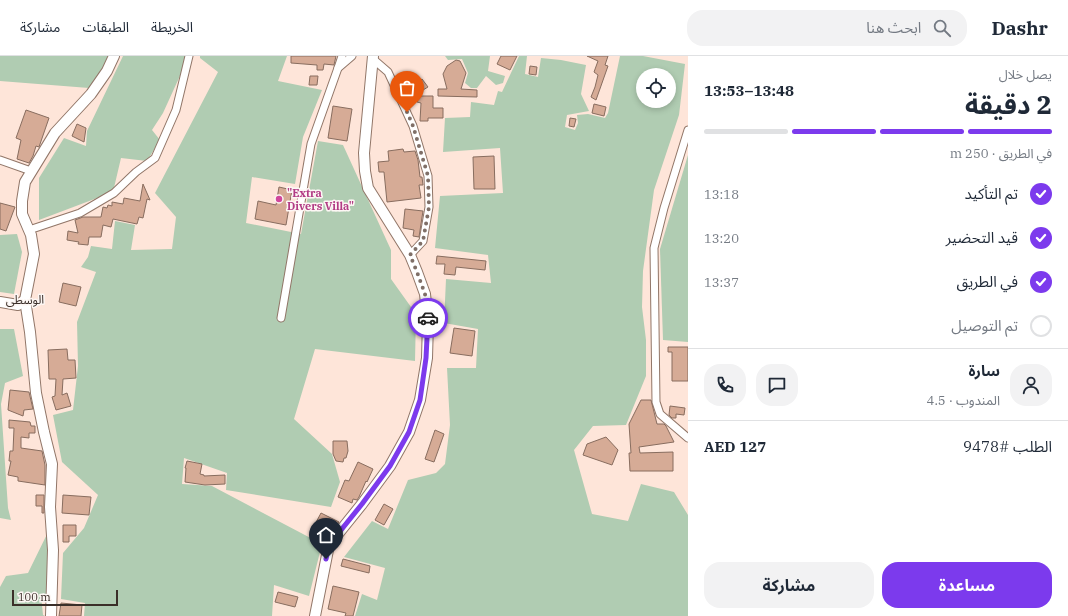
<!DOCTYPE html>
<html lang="ar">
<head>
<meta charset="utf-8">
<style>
  :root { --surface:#fff; --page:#f2f2f3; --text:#1f2937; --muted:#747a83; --line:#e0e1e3; --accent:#7c3aed }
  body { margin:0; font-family:"IBM Plex Serif","Noto Sans Arabic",serif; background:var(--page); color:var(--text); direction:rtl; height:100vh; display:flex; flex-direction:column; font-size:15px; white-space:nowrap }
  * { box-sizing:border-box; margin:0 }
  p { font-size:13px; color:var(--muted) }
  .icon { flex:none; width:22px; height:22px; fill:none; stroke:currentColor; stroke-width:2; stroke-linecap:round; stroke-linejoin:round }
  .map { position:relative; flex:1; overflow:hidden; direction:ltr }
  .panel { display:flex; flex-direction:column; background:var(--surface); width:380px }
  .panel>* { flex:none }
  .tools { position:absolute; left:636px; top:12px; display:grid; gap:8px }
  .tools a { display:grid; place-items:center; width:40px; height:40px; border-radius:50%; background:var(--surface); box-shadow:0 2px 6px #0003; font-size:20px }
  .scale { position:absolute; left:12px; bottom:10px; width:106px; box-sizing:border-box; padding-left:4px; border:2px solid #3b2f29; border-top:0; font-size:11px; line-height:14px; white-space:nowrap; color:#3b2f29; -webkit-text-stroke:3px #fdf7f4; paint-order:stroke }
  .pin { position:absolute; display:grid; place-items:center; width:34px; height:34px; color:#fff; margin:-41px -17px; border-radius:50% 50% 50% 0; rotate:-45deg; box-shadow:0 0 4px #0007 }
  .pin .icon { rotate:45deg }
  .courier { position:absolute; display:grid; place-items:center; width:40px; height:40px; margin:-20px; border:3px solid #7c3aed; border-radius:50%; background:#fff; color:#222; box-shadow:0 1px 5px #0007 }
  .headline em { font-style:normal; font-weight:700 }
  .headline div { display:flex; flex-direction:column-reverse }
  .headline { display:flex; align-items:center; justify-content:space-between; height:68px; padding:0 16px }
  h1 { font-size:26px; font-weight:700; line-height:30px }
  .bar { display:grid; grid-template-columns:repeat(4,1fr); gap:6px 4px; align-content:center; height:48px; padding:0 16px }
  .bar i { height:5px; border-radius:3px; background:var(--line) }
  .bar .current { background:var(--accent) }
  .bar p { grid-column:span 4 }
  .line { display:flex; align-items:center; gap:10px; padding:0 16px; border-top:1px solid var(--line) }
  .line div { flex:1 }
  .round { display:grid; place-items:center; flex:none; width:42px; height:42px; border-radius:16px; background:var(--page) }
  ol { padding:0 16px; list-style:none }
  li { display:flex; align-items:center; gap:12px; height:44px }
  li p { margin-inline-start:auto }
  li .icon { padding:4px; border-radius:50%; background:var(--accent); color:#fff; stroke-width:4 }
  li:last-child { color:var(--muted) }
  li i { width:22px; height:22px; border:2px solid var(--line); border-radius:50% }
  .primary-button { display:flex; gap:8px; margin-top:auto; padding:8px 16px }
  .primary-button a { flex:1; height:46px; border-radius:16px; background:var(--accent); color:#fff; font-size:16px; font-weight:700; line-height:46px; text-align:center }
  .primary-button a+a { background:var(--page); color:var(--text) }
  header { display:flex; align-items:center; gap:24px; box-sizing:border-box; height:56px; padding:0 20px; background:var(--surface); border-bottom:1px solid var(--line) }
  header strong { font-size:19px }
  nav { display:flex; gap:22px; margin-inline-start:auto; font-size:14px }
  .search { width:280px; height:36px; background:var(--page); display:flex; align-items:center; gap:10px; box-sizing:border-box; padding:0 14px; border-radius:16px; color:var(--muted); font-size:15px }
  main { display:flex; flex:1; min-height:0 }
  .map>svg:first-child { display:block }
</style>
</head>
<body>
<header>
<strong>Dashr</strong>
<div class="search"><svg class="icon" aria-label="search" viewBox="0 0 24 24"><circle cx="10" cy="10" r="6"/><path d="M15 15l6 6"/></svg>ابحث هنا</div>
<nav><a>الخريطة</a><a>الطبقات</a><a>مشاركة</a></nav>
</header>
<main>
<section class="panel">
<div class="headline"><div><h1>2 دقيقة</h1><p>يصل خلال</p></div><em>13:48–13:53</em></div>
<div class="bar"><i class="current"></i><i class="current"></i><i class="current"></i><i></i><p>في الطريق · 250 m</p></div>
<ol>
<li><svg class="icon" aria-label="check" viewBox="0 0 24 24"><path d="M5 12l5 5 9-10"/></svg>تم التأكيد<p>13:18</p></li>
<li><svg class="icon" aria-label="check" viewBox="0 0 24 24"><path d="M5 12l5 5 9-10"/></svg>قيد التحضير<p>13:20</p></li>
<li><svg class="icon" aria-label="check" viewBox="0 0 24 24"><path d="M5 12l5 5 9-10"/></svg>في الطريق<p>13:37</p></li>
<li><i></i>تم التوصيل</li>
</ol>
<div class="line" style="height:72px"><a class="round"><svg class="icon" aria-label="person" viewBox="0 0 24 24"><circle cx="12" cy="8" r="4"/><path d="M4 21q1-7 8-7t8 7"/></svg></a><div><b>سارة</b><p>المندوب · 4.5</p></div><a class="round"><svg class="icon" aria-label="chat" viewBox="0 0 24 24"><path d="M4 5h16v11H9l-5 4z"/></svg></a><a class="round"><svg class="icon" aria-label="phone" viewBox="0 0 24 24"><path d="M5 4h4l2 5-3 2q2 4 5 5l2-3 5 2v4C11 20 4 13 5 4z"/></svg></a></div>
<div class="line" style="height:52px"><div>الطلب #9478</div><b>AED 127</b></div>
<div class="primary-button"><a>مساعدة</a><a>مشاركة</a></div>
</section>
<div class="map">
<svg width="688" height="560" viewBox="0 0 688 560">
  <rect width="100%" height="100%" fill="#fee5d9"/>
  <g fill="#b0ccb2" fill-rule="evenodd">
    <path d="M0,0H109L103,12L89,32L0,25Z"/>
    <path d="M123,0H189L163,57L152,74L160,84L147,105L121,102L113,136L39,164V122L64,82L86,90L87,75Z"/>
    <path d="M200,0H287L278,25L322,34L303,81L295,128L252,121L246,167L301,178L318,85L343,89L391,194V223L416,258L415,305L315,293L294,363L332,398L340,426L331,451L226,434L227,417L184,402L182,428L212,430L322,488L309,540L274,529L272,560H84L85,547L61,543L63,497L84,472L98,439L62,406L53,359L73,354L78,310L77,266L96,216L81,211L88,201L91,190L112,193L115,165L135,169L131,194L172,193L176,161L155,137L218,16L200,2Z"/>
    <path d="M445,0H490L488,15L505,20L503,27L496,29L486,20L477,32H471L465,27L468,17L462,3L448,4Z"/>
    <path d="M519,0H527L525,18L538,21L541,2L561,4L586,9L581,38L589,55L567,59L565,71L575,74L578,67L577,59L588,58L605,62L608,57L620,0H643L685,8L679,59L654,134L643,215L642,251L646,284V320L626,369L593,370L574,394L592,458L628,465L641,428L674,436L688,459V560H355L362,538L377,544L385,512L344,501L372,465L388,473L408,424L436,417L445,408L450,369L447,312H476L478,273L444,267L446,223L491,227L488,199L435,192L440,140L503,137L500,92L443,96L445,62L470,61L471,46L494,49L498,35L502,36ZM643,19H669V45H643Z"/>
    <path d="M688,99V286L663,284L660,193Z"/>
    <path d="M17,178L22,196L14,238L0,236V179Z"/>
    <path d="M0,273H14L23,320L5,327L1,348L8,452L11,464L0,462Z"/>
    <path d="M51,470L48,539H41L43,559L45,560H0V531L6,520L28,517Z"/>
  </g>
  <g fill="#d6ab96" stroke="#886d5f">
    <path d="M291,0H336L334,9L324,8L323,14H317V9L291,7Z"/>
    <path d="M501,0H517L510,14L497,8Z"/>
    <path d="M587,0H608L605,9L608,10L596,44L591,41L595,31L598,19L594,16L598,5Z"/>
    <path d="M456,4L460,5L466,17L461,33L477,34V41L438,40V33H447L443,18L447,10Z"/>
    <path d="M530,10L537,11L536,19L529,18Z"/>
    <path d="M310,20H318L317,29H309Z"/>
    <path d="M422,23L428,31L423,34L417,27Z"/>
    <path d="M417,40H433V52H443V62H428V65H420L421,47L417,46Z"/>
    <path d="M594,48L606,51L604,60L592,57Z"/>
    <path d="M333,50L352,53L347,85L328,82Z"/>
    <path d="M26,54L49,62L39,91L36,90L33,100L29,107L17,103L21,84L16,82Z"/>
    <path d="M570,62L576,63L574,71L569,70Z"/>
    <path d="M77,68L86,72L84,86L72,80Z"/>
    <path d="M403,93L404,96L415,95L418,104L420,121H422L423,129H419L421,142L387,146L384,116H379L378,106L389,105L388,95Z"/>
    <path d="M494,100L495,133H474L473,101Z"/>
    <path d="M143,128L150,144L147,143L143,162L139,161L137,168L113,163L111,171L103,169L101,181H89L88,189L78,188L79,186L67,184L68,175L78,177L75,164L83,161H101L103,151L107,152L108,149L112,150V146L123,148L124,142L140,145Z"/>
    <path d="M279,131L292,134L286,169L255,163L258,145L276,149Z"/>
    <path d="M0,147L15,151L6,175L0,173Z"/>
    <path d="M405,153L423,155L419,181L413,180L414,174L403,172Z"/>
    <path d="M437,200L486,205L485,214L456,211L455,219L444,218L445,208H436Z"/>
    <path d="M63,227L81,231L76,250L59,246Z"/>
    <path d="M454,272L475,275L472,300L450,297Z"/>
    <path d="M668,291H688V325H672V296H668Z"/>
    <path d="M67,293L68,304H75L76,322L63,323L62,339L67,337L71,350L56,354L52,341L55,340L56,323H49L48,294Z"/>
    <path d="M10,334L29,336L33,353L24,354L23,360L8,354Z"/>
    <path d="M641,344H651L657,368H664L666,370L674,386L639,391L640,397L673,396V415H630L629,397H631L629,368Z"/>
    <path d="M670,350L685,352L684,359L676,358V362H672L669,359Z"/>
    <path d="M9,364L30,366L31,370H35V377H29V382L21,381V392L42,395L45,409V429L18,425V421L8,419L11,405H9L10,395H13L14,372H9Z"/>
    <path d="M435,374L444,378L434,406L425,403Z"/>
    <path d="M606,381L618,394L612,409L583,399L587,388Z"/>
    <path d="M333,385H347L348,395L346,402H344L343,406L336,405L333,398Z"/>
    <path d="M187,405L202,408L200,418L204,419V420L225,419V428L205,429L185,426L186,412H185Z"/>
    <path d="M358,406L373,413L367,426L366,425L359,441L357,444L353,443L352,447L338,441L345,424L349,425Z"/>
    <path d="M36,439H44V457H42V450H36Z"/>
    <path d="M63,439L91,441L89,459L62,457Z"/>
    <path d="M384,448L393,453L384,469L375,464Z"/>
    <path d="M321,457L339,466L328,480L313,472Z"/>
    <path d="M63,469H76V480H69V486H63Z"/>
    <path d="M343,503L370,510L369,517L341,510Z"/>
    <path d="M333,530L359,536L353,560H345L346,557L328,553Z"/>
    <path d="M278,536L298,541L295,551L275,546Z"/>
    <path d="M61,547L82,549L81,560H59Z"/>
  </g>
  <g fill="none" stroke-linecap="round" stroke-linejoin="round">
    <g stroke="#917668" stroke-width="9">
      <g id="street">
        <path d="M373,3L388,16L413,70L428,120L429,151L423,185L410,199"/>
        <path d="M338,12L342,0"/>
        <path d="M688,74L664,152L654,192L656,346L660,358L688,382"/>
        <path d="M0,104L31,115"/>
        <path d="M29,174L80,157L114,137L136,116L155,102L176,54L189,0"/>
        <path d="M281,262L311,88L338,12L352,0"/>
      </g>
    </g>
    <g stroke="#917668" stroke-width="12">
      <g id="secondary">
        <path d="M0,246L18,249L25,244"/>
        <path d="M51,560L53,494L50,451L52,408L44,376L36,337L30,276L25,244L34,198L31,179L22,158V145L25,126L55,77L91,38L107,15L114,0"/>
        <path d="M315,560L329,489L362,448L390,410L409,376L420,344L427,302L428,266L425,238L417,216L410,199L368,132L365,115L364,97L373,0"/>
      </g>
    </g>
    <use href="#street" stroke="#fff" stroke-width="7"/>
    <use href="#secondary" stroke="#fff" stroke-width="10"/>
  </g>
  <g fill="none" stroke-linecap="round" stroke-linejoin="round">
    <path stroke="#7f6f67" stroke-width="4" stroke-dasharray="0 7.2" d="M407,56L413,70L428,120L429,151L423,185L410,199L417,216L425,238L428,262"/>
    <path stroke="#7c3aed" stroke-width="5" d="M326,503L329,489L362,448L390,410L409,376L420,344L426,302L428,262"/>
  </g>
  <circle fill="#d1479c" stroke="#fdf7f4" stroke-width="1.5" cx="279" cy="143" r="4"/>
  <g text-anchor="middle" stroke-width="3" stroke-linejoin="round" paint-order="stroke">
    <g font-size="11" font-weight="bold" fill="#b23c85" stroke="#fdf7f4" text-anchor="start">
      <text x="287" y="141">"Extra<tspan x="287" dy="13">Divers Villa"</tspan></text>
    </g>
    <g font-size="12" fill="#3b2f29" stroke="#fdf7f4">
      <text x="25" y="248">الوسطى</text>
    </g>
  </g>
</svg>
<div class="tools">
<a><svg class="icon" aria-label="locate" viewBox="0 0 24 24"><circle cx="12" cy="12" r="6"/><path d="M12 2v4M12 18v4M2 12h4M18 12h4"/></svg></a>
</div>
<div class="scale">100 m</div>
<div class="pin" style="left:407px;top:56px;background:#ea580c"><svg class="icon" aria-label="bag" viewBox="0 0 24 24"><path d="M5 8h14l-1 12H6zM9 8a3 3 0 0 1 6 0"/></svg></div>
<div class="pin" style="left:326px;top:503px;background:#1f2937"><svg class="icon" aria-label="home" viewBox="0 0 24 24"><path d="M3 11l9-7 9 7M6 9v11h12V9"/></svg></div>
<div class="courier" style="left:428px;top:262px"><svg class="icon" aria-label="car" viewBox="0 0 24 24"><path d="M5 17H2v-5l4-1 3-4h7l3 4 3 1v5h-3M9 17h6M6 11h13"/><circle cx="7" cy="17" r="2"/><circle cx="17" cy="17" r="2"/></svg></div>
</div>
</main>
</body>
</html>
